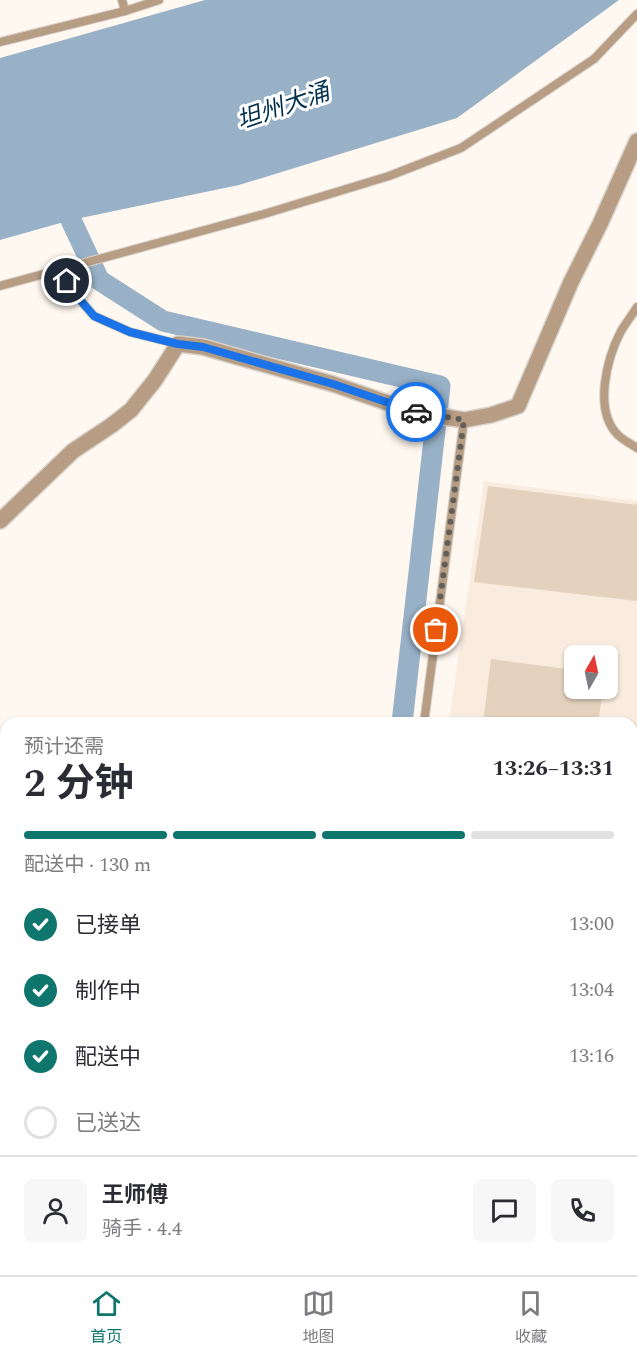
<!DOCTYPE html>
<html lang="zh">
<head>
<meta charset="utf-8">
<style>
  :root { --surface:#fff; --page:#f7f7f7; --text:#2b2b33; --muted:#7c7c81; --line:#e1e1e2; --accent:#0f766e }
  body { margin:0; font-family:Spectral,"Noto Sans SC",serif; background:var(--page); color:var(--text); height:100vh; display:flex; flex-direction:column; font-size:22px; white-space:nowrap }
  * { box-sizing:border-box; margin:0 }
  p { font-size:20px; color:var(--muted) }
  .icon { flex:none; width:33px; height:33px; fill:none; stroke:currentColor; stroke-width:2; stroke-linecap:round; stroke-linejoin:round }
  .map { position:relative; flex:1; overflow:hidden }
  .sheet { position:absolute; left:0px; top:717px; width:638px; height:558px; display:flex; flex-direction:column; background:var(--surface); border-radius:18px 18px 0 0; box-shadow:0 2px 4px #0004 }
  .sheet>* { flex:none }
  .needle { width:39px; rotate:9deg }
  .tools { position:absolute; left:564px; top:645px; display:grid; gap:12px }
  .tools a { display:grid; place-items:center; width:54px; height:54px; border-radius:9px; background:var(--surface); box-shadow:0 2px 4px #0004; font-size:30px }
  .pin { position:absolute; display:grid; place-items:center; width:51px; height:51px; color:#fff; margin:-26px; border:3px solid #fff; border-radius:50%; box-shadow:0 2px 6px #0007 }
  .courier { position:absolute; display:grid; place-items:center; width:60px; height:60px; margin:-30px; border:4px solid #1a73e8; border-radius:50%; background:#fff; color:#222; box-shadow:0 2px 8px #0007 }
  .headline em { font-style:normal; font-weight:700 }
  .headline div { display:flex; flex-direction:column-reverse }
  .headline { display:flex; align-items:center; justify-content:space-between; height:102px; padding:0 24px }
  h1 { font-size:39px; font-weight:700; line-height:45px }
  .bar { display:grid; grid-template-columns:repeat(4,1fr); gap:9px 6px; align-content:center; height:72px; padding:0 24px }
  .bar i { height:8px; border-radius:4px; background:var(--line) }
  .bar .selected { background:var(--accent) }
  .bar p { grid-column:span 4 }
  .line { display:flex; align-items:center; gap:15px; padding:0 24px; border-top:2px solid var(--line) }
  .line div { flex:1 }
  .round { display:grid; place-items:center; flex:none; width:63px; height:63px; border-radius:9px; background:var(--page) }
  ol { padding:0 24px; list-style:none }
  li { display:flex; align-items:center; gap:18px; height:66px }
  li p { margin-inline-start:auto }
  li .icon { padding:6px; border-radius:50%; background:var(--accent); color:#fff; stroke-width:4 }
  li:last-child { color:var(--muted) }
  li i { width:33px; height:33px; border:3px solid var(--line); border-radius:50% }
  .dock { display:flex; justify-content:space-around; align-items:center; height:84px; border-top:2px solid var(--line); background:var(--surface); font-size:16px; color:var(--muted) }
  .dock a { display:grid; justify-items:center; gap:3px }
  .dock .selected { color:var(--accent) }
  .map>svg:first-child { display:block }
</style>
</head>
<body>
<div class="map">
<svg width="637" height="1275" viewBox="0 0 637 1275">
  <rect width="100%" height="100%" fill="#fff8f0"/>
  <g fill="#f9ebde" fill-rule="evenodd">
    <path d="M484,481L637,501V978L632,977V723H449ZM574,656H608V688H574Z"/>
    <path d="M632,1046L637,1047V1275H220L212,1269H632Z"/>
  </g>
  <g fill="#e4d1be">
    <path d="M488,486L637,505V601L474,582Z"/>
    <path d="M491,659L574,670V688L603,689L598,723H483Z"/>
  </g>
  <path fill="#98b1c6" d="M205,0H619L457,118L239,185L71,220L0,240V58Z"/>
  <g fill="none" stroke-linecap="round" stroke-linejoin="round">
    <g stroke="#98b1c6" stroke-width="21">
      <path d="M66,193L71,220L99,280L163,321L440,386L402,723"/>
      <path d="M632,1030L637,1031"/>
    </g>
    <g stroke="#d8d2cb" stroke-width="10">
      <g id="lane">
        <path d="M122,0L125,11"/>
        <path d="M0,42L125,11L159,0"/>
        <path d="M59,269L75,294L94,316L130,332L178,344"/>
        <path d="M0,286L264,214L389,176L461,148L594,59L637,14"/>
        <path d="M637,307C632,315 626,323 621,331C607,358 593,410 618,435C623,440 631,444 637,448"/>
        <path d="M424,723L464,420"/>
        <path d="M632,916L637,873"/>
        <path d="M632,991L637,992"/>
        <path d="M632,1068H637"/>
        <path d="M549,1269L555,1275"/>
        <path d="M177,1275L178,1269"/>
      </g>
    </g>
    <g stroke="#d8d2cb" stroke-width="18">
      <g id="street">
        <path d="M0,521L73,451L112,425L131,410L155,380L178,344L203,347L333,384L414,412L464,420L491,415L518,406L571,282L600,224L637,141"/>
        <path d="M0,1123L6,1125"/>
        <path d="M282,1269L289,1275"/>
      </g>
    </g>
    <g stroke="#d8d2cb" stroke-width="21">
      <g id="highway">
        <path d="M0,1178L6,1182"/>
        <path d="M0,1230L6,1234"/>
        <path d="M65,1269L75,1275"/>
        <path d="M147,1269L157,1275"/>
      </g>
    </g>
    <use href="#lane" stroke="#b69d84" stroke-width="8"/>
    <use href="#street" stroke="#b69d84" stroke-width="15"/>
    <use href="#highway" stroke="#5f3905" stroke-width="18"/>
  </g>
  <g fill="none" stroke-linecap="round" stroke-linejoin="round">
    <path stroke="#625e5a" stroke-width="6" stroke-dasharray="0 10.8" d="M416,412L464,420L436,630"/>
    <path stroke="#1a73e8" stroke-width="8" d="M67,281L75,294L94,316L130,332L178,344L203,347L333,384L416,412"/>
  </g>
  <g text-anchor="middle" stroke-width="6" stroke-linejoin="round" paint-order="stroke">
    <g font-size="24" font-style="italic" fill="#01304e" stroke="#fff">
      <text transform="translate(283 106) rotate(-19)" y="8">坦州大涌</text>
    </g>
  </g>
</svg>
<div class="tools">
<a><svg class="needle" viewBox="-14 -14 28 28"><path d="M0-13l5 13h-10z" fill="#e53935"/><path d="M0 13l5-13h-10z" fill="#7c7c81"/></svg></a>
</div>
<div class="pin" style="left:436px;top:630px;background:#ea580c"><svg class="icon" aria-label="bag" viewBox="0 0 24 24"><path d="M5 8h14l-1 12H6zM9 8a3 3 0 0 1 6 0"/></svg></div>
<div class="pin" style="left:67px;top:281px;background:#1f2937"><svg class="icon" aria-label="home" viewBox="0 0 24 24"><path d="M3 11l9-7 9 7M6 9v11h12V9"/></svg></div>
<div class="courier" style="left:416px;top:412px"><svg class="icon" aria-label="car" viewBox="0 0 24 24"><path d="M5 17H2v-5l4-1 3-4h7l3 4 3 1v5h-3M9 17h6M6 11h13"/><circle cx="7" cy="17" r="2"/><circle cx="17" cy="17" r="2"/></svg></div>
<section class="sheet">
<div class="headline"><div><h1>2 分钟</h1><p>预计还需</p></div><em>13:26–13:31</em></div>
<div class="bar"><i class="selected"></i><i class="selected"></i><i class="selected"></i><i></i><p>配送中 · 130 m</p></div>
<ol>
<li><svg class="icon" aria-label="check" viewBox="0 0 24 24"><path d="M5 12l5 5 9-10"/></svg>已接单<p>13:00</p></li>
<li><svg class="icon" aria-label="check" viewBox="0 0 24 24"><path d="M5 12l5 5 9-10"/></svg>制作中<p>13:04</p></li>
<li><svg class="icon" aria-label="check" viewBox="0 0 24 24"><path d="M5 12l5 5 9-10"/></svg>配送中<p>13:16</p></li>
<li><i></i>已送达</li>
</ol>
<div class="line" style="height:108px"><a class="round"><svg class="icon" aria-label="person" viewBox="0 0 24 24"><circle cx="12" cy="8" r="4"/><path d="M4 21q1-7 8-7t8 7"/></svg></a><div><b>王师傅</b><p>骑手 · 4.4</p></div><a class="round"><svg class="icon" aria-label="chat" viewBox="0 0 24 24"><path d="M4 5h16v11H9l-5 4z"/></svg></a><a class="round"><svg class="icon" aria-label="phone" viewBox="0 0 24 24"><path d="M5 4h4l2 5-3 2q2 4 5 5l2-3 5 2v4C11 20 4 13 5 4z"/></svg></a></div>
</section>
</div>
<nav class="dock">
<a class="selected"><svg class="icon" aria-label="home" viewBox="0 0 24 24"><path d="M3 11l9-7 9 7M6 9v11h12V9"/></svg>首页</a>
<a><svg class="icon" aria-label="map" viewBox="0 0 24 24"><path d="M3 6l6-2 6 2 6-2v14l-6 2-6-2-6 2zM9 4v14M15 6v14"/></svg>地图</a>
<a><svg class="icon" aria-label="saved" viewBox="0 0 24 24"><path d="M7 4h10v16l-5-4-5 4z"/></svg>收藏</a>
</nav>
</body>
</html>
